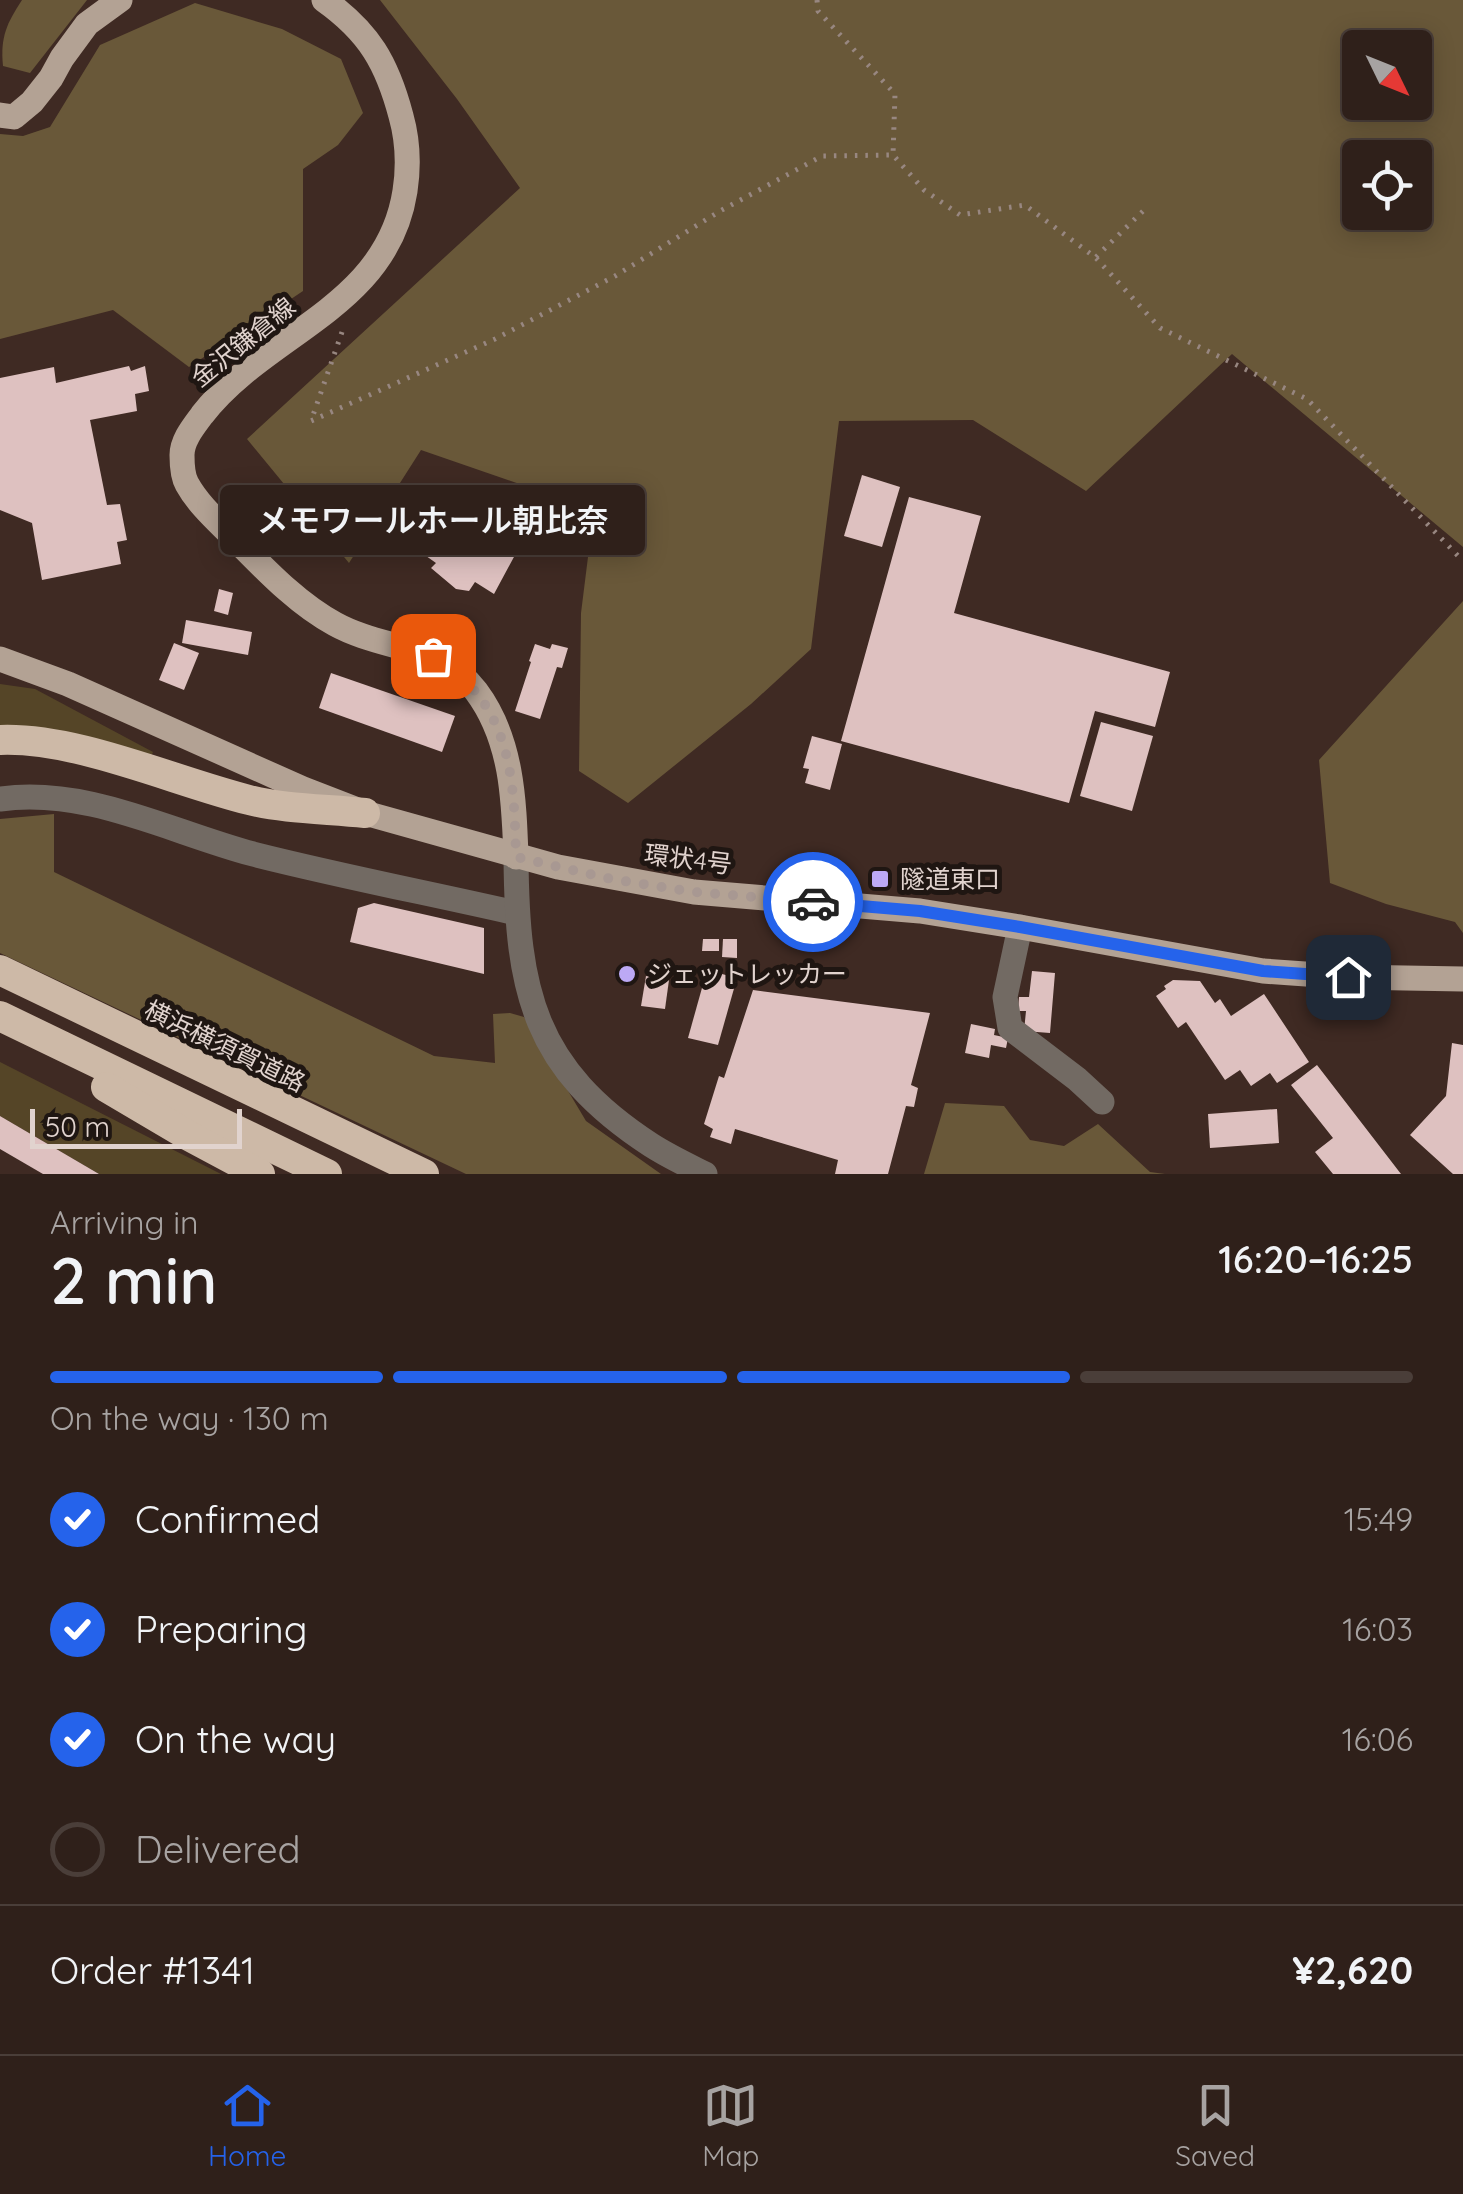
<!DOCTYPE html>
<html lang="en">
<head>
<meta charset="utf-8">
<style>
  :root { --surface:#2f201a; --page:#3b2d27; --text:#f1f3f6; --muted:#a7a3a2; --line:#4a3e39; --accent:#2563eb }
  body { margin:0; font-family:Quicksand,"Noto Sans JP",sans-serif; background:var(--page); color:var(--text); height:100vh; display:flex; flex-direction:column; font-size:38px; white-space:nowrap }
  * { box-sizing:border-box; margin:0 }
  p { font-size:32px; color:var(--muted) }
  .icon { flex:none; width:55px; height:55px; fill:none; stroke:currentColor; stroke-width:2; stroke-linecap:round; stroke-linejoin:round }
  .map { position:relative; height:1174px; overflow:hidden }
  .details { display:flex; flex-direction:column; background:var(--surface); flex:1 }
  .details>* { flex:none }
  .needle { width:65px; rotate:133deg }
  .tools { position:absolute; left:1342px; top:30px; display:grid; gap:20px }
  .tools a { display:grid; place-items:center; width:90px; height:90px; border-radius:10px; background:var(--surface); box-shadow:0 5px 25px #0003,0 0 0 2px var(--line); font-size:50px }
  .scale { position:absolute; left:30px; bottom:25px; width:212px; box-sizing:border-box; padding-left:10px; border:5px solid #e1d3ce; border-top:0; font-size:28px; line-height:35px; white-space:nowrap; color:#e1d3ce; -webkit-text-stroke:8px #1f1612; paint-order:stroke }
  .pin { position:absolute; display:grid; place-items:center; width:85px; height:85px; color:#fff; margin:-42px; border-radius:20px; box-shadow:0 5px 15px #0006 }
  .courier { position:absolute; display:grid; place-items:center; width:100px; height:100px; margin:-50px; border:8px solid #2563eb; border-radius:50%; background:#fff; color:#222; box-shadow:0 2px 12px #0007 }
  .bubble { position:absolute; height:70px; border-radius:10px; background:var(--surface); box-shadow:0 5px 25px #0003,0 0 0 2px var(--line); font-size:32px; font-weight:600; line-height:70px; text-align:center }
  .overview em { font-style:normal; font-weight:600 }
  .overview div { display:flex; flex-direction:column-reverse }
  .overview { display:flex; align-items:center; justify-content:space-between; height:170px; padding:0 50px }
  h1 { font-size:65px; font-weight:600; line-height:75px }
  .bar { display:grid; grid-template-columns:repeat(4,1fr); gap:15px 10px; align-content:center; height:120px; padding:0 50px }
  .bar i { height:12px; border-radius:8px; background:var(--line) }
  .bar .on { background:var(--accent) }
  .bar p { grid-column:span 4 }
  .line { display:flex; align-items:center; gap:25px; padding:0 50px; border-top:2px solid var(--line) }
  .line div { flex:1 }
  ol { padding:0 50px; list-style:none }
  li { display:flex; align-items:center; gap:30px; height:110px }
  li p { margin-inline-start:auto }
  li .icon { padding:10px; border-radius:50%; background:var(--accent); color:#fff; stroke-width:4 }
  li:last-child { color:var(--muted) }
  li i { width:55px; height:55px; border:5px solid var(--line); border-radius:50% }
  .tabs { display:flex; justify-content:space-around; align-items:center; height:140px; border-top:2px solid var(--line); background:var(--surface); font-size:28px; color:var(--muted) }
  .tabs a { display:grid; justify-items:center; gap:5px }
  .tabs .on { color:var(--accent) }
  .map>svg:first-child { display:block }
</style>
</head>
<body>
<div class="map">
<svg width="1463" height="1174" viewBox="0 0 1463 1174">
  <rect width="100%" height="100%" fill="#3f2a23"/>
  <g fill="#554527">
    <path d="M0,684L35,689L153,752L150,759L0,729Z"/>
    <path d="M0,1062L221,1174H99L0,1116Z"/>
  </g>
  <g fill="#695839" fill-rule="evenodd">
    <path d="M22,0H87L30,73L3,66C0,37 7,23 22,0Z"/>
    <path d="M380,0H1463V547L1232,354L1086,491L973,420L839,421L811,649L751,704L628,803L579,771L581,613L588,557L534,489L421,450L349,563L247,439L520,188L457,99ZM1360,48H1415V102H1360ZM1360,158H1415V212H1360Z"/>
    <path d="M195,3L282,29L341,59L363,113L338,145L303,169V291L189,367L113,310L0,339V134L23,136L50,127L100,45Z"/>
    <path d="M1463,601V933L1455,922L1386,904L1330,883L1319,760Z"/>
    <path d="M54,814V872L434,1056L495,1063L493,1014L510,1013L524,1017L586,1121L661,1174H466L0,953V819Z"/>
    <path d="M945,1103L1004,1106L1030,1140L1064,1146L1098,1124L1150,1172L1165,1174H924Z"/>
  </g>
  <g fill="#dec1c0">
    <path d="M129,366L131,371L145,366L149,391L135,394L137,411L90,420L107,505L120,504L127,540L117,542L121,564L42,580L32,523L0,510V378L54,367L56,383Z"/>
    <path d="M862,475L900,487L882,547L844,536Z"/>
    <path d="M909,497L981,516L954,613L1170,672L1155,727L1095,711L1069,803L841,741Z"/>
    <path d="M440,501L471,520L481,503L528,531L494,594L475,582L469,591L456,589L431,568L436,563L419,551L432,528L426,523Z"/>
    <path d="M219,589L233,593L228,615L214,611Z"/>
    <path d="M186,620L252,632L248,655L182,643Z"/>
    <path d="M174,643L199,653L184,690L159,680Z"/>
    <path d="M535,644L550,649L552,644L568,648L562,668L557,667L540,719L515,711L531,662L529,661Z"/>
    <path d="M331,673L455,716L442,752L319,708Z"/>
    <path d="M1101,722L1153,736L1132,811L1080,796Z"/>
    <path d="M812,736L842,744L830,790L805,783L809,769L803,768Z"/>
    <path d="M374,903L484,928V974L350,942L358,908Z"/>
    <path d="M703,939H719V951H702Z"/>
    <path d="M723,939H737V958L722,957Z"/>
    <path d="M707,970L737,978L718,1045L688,1038Z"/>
    <path d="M1032,971L1055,973L1050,1033L1024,1031L1026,1011H1018L1019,997H1029Z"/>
    <path d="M646,976L669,980L665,1009L641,1006Z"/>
    <path d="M1173,980L1200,981L1215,1003L1220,999L1231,1016L1264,994L1309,1062L1277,1083L1270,1073L1251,1086L1240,1070L1225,1080L1186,1022L1178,1028L1156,996L1166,989L1164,986Z"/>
    <path d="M753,990L930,1013L911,1085L918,1088L914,1107L906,1106L888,1174H835L838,1160L735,1129L731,1144L710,1137L713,1129L704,1124L719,1076L724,1078Z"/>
    <path d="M971,1024L995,1029L994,1035L1008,1038L1006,1048L991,1045L989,1058L965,1053Z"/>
    <path d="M1452,1043L1463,1045V1174H1453L1410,1135L1446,1096Z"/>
    <path d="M1317,1065L1401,1174H1333L1315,1152L1333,1138L1291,1085Z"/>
    <path d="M1277,1109L1279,1143L1210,1148L1208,1114Z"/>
    <path d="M0,1116L99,1174H43L0,1149Z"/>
  </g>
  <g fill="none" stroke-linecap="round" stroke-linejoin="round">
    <g stroke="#988781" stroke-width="5" stroke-dasharray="2.5 8" stroke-linecap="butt">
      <path d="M817,0L818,11L895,94L893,155L924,190L960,215L1025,205L1096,258L1160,328L1307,399L1463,561"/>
      <path d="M1096,257L1144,210"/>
      <path d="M342,332L311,421L495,339L615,276L720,211L822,156L893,155"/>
    </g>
    <g stroke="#726a63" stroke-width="25">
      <path d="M0,799C88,787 170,832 253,854C340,876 428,893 516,913"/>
      <path d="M516,857C517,991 533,1068 651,1145C668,1156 687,1165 705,1174"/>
      <path d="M1020,927L1005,997L1010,1028L1077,1079L1102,1102"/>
    </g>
    <g stroke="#b3a294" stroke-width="25">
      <path d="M324,0C369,32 387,63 401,116C408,141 409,165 405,191C387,308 266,332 202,415C194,426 182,440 182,455C182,463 183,477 187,484C198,504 216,520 232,536C263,567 296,603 335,624C382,650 442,645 476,691C512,739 514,799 516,857"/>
      <path d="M0,115L14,117L32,102L51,78L62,58L87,24L120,0"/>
      <path d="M0,659L68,684L303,789L365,813L558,867L694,892L920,911L1020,927L1263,971L1348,977L1463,979"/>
    </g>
    <g stroke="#cdb9a7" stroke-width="30">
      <path d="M0,740C77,737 173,781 249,800C284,809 329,809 365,813"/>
      <path d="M0,970L424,1174"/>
      <path d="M0,1016L327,1174"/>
      <path d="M106,1087L189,1136L260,1174"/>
    </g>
  </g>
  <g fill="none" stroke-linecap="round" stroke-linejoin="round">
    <path stroke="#a89892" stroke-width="10" stroke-dasharray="0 18" d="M433,656C511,703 514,775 516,857L611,879L694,892L813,902"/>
    <path stroke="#2563eb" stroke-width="12" d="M813,902L920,911L1020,927L1263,971L1348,977"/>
  </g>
  <g fill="#bca9f5" stroke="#1f1612" stroke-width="4">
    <rect x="870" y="869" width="20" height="20" rx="5"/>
    <circle cx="627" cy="974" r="10"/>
  </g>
  <g text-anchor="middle" stroke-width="10" stroke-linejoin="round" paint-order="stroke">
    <g font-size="25" fill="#e1d3ce" stroke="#1f1612">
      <text transform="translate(243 342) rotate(-39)" y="9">金沢鎌倉線</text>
      <text transform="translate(688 859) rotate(7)" y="9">環状4号</text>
      <text transform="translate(225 1046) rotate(26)" y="9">横浜横須賀道路</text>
    </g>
    <g font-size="25" fill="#e1d3ce" stroke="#1f1612" text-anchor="start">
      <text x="900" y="888">隧道東口</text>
      <text x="647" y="983">ジェットレッカー</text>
    </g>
  </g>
</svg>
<div class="tools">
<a><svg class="needle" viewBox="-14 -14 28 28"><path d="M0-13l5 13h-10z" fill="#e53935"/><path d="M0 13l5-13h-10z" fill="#a7a3a2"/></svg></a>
<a><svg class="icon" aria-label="locate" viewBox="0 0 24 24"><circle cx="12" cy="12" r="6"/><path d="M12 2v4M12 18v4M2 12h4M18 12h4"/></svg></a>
</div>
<div class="scale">50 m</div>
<div class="pin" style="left:433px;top:656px;background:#ea580c"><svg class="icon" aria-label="bag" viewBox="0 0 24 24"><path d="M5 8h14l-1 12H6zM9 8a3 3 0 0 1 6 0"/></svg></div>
<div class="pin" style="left:1348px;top:977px;background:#1f2937"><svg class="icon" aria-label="home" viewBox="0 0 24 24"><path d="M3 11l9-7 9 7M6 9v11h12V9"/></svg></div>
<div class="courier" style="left:813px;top:902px"><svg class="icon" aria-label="car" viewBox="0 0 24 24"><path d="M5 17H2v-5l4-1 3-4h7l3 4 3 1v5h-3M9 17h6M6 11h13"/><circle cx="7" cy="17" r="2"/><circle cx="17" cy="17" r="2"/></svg></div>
<div class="bubble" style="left:220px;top:485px;width:425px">メモワールホール朝比奈</div>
</div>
<section class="details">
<div class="overview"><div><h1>2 min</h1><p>Arriving in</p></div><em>16:20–16:25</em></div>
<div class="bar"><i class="on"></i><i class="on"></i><i class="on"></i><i></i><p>On the way · 130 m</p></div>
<ol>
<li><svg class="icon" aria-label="check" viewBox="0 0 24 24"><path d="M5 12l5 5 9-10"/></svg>Confirmed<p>15:49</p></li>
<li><svg class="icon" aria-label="check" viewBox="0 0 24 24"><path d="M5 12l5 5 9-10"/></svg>Preparing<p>16:03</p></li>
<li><svg class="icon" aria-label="check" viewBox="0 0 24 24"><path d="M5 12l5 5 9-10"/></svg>On the way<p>16:06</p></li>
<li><i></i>Delivered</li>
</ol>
<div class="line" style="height:130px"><div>Order #1341</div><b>¥2,620</b></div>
</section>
<nav class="tabs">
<a class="on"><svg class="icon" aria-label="home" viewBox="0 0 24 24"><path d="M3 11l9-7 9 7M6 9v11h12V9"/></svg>Home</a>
<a><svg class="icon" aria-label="map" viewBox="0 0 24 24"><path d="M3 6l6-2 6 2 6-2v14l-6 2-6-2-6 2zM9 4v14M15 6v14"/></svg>Map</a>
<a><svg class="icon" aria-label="saved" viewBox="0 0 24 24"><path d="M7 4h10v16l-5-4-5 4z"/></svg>Saved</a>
</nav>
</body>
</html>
